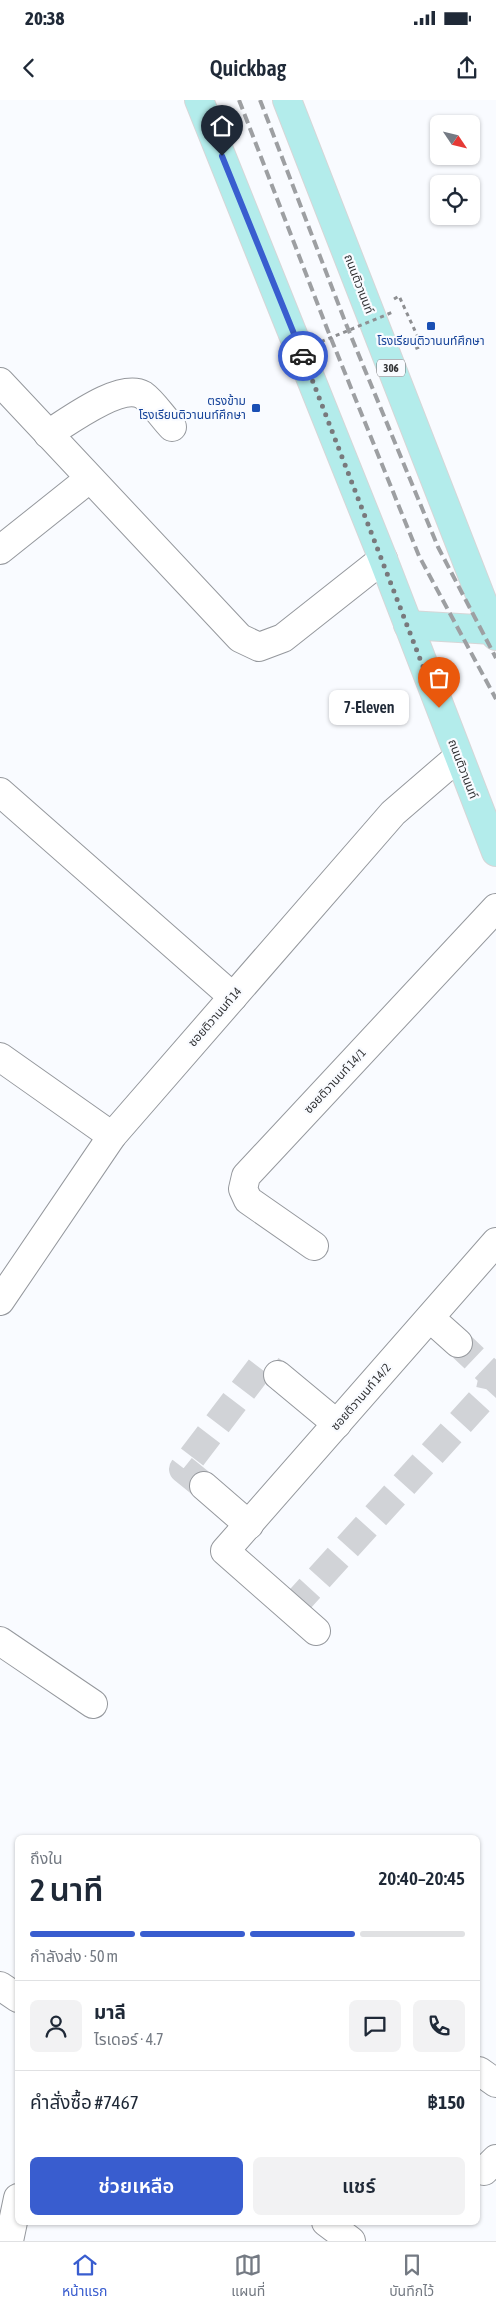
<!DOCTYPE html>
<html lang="th">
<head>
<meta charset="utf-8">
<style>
  :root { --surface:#fff; --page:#f2f2f3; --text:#1f2937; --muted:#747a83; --line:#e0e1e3; --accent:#395dcf }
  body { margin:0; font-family:"Asap Condensed","Noto Sans Thai",sans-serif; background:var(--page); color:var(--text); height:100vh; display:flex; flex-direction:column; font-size:19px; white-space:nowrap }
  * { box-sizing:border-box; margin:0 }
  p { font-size:16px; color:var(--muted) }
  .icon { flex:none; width:28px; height:28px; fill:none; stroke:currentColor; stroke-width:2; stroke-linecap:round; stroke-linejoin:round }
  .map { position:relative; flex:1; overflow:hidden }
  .panel { position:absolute; left:15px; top:1735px; width:465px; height:390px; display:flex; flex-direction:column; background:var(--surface); border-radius:8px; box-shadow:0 1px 4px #0004 }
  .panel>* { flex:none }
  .needle { width:32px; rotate:125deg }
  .buttons { position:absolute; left:430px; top:15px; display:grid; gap:10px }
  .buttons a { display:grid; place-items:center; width:50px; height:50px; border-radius:8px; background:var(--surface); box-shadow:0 1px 4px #0004; font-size:25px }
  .pin { position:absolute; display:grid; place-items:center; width:42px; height:42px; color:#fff; margin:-51px -21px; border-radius:50% 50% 50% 0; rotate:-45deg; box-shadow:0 0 5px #0007 }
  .pin .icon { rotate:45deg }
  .courier { position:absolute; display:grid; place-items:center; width:50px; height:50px; margin:-25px; border:4px solid #395dcf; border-radius:50%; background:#fff; color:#222; box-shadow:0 1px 6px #0007 }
  .bubble { position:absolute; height:35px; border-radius:8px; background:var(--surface); box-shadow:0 1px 4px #0004; font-size:16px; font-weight:600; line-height:35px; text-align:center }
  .summary em { font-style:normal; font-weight:600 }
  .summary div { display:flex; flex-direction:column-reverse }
  .summary { display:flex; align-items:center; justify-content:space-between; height:85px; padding:0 15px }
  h1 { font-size:32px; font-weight:600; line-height:38px }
  .bar { display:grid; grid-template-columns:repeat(4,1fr); gap:8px 5px; align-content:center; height:60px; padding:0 15px }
  .bar i { height:6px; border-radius:4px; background:var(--line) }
  .bar .current { background:var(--accent) }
  .bar p { grid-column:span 4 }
  .line { display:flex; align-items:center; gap:12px; padding:0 15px; border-top:1px solid var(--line) }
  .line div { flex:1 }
  .round { display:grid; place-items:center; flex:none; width:52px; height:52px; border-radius:8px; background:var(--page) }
  .primary-button { display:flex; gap:10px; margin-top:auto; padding:10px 15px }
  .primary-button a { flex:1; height:58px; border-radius:8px; background:var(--accent); color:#fff; font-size:20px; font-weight:600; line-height:58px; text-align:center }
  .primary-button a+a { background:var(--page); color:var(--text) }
  .status { display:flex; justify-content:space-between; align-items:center; height:35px; padding:0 25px; background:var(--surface); direction:ltr }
  .status svg { height:14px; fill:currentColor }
  header { display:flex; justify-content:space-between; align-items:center; height:65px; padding:0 15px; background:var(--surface); font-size:22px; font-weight:600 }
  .tabs { display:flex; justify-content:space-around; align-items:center; height:70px; border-top:1px solid var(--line); background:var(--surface); font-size:14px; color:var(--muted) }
  .tabs a { display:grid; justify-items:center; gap:2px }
  .tabs .current { color:var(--accent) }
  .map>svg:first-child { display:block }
</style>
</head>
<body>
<div class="status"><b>20:38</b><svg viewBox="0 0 49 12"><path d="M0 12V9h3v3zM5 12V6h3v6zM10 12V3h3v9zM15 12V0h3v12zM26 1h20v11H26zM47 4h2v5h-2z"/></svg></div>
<header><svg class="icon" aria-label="back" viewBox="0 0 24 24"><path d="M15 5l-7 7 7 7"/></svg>Quickbag<svg class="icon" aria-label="share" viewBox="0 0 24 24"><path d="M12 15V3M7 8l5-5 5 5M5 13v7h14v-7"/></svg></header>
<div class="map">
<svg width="496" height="2141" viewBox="0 0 496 2141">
  <rect width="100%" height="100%" fill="#f9fbff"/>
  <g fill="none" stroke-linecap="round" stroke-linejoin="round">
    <g stroke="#d1d3d7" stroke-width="28" stroke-dasharray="28 14" stroke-linecap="butt">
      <path d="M204,1386L183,1369L263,1264L278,1275"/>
      <path d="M291,1509L490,1290L493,1276L458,1243"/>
    </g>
    <g stroke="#95989d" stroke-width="30">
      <g id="minor">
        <path d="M0,282L240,538L259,547L283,538L383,459"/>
        <path d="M48,334C68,322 120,282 143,295C153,302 163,318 172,327"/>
        <path d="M0,450L89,379"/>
        <path d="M0,692L233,897"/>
        <path d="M0,957L112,1036"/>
        <path d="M314,1146L248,1100L243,1089L246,1076L496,808"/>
        <path d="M0,1201L112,1036L393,713L458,657"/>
        <path d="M430,1218L458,1243"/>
        <path d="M278,1275L337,1324"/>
        <path d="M204,1386L249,1425"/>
        <path d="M316,1531L225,1451L496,1142"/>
        <path d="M0,1541L93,1604"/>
        <path d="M0,1886L18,1898"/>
        <path d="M479,1971L496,1983"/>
        <path d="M484,2071L496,2059"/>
        <path d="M326,2122L351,2141"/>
        <path d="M9,2141L18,2098"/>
      </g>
    </g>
    <g stroke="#d6d6d7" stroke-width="30">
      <g id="major">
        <path d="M199,0L383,459L496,752"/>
        <path d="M287,0L496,536"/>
        <path d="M408,525L493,530"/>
      </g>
    </g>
    <path stroke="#8e8f92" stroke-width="3" stroke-dasharray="4 4" stroke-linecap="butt" d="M394,199L399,196L422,246L414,249"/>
    <use href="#minor" stroke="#fff" stroke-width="28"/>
    <use href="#major" stroke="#b3eceb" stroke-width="28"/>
    <g stroke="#9d9fa2" stroke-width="4" stroke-dasharray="10 5" stroke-linecap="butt">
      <path d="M239,0L328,231L419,456L496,599"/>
      <path d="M260,0L346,224L438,447L496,558"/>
    </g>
    <path stroke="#8e8f92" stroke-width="3" stroke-dasharray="4 4" stroke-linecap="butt" d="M284,257L393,212"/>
  </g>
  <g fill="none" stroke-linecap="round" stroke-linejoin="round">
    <path stroke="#78797c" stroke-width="5" stroke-dasharray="0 9" d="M303,256L439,608"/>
    <path stroke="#395dcf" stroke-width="6" d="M222,56L303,256"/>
  </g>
  <g fill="#1a4fb4" stroke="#f9fbff" stroke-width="2">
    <rect x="426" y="221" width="10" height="10" rx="2.5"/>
    <rect x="251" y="303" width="10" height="10" rx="2.5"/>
  </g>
  <g text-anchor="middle" stroke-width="4.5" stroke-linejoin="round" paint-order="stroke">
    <rect fill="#f9fbff" stroke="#6e6f72" stroke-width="1" x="377" y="259.5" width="28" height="17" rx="4"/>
    <g font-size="11" font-weight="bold" fill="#323335">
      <text x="391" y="272">306</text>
    </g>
    <g font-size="12" fill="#323335" stroke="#f9fbff">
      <text transform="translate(359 184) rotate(69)" y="4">ถนนติวานนท์</text>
      <text transform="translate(463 669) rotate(69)" y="4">ถนนติวานนท์</text>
      <text transform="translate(215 917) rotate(-49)" y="4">ซอยติวานนท์ 14</text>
      <text transform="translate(335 981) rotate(-47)" y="4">ซอยติวานนท์ 14/1</text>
      <text transform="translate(361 1297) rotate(-49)" y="4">ซอยติวานนท์ 14/2</text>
    </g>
    <g font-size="12" fill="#164399" stroke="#f9fbff">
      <text x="431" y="245">โรงเรียนติวานนท์ศึกษา</text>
      <text x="246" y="305" text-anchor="end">ตรงข้าม<tspan x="246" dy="14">โรงเรียนติวานนท์ศึกษา</tspan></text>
    </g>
  </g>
</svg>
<div class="buttons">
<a><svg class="needle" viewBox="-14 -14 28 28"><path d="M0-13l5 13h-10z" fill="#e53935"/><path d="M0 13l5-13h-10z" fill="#747a83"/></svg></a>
<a><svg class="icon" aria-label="locate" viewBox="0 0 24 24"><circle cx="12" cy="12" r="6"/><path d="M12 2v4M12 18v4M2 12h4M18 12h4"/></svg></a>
</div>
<div class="pin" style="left:439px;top:608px;background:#ea580c"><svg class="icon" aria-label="bag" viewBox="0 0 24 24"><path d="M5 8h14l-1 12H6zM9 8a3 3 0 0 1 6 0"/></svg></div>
<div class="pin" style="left:222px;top:56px;background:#1f2937"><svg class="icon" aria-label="home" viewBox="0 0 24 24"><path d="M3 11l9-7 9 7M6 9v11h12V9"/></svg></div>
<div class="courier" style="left:303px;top:256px"><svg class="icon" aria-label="car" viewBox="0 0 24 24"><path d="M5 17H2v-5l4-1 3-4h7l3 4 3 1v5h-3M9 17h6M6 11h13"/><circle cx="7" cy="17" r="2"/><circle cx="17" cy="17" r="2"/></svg></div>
<div class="bubble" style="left:329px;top:590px;width:80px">7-Eleven</div>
<section class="panel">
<div class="summary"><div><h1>2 นาที</h1><p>ถึงใน</p></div><em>20:40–20:45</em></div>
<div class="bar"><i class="current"></i><i class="current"></i><i class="current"></i><i></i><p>กำลังส่ง · 50 m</p></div>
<div class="line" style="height:90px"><a class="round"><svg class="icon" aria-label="person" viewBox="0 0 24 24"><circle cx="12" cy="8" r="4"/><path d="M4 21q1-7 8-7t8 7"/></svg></a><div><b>มาลี</b><p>ไรเดอร์ · 4.7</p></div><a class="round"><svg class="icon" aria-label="chat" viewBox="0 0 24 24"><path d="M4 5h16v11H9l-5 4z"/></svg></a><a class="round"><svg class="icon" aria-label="phone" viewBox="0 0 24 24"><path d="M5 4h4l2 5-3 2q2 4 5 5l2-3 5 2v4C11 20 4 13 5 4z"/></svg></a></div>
<div class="line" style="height:65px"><div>คำสั่งซื้อ #7467</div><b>฿150</b></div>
<div class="primary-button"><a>ช่วยเหลือ</a><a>แชร์</a></div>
</section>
</div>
<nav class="tabs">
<a class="current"><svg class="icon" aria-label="home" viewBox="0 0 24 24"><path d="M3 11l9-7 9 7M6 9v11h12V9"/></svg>หน้าแรก</a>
<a><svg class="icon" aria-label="map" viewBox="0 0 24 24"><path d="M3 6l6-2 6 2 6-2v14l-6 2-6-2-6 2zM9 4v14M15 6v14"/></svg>แผนที่</a>
<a><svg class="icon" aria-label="saved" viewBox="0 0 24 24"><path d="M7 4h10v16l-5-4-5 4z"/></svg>บันทึกไว้</a>
</nav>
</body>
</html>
